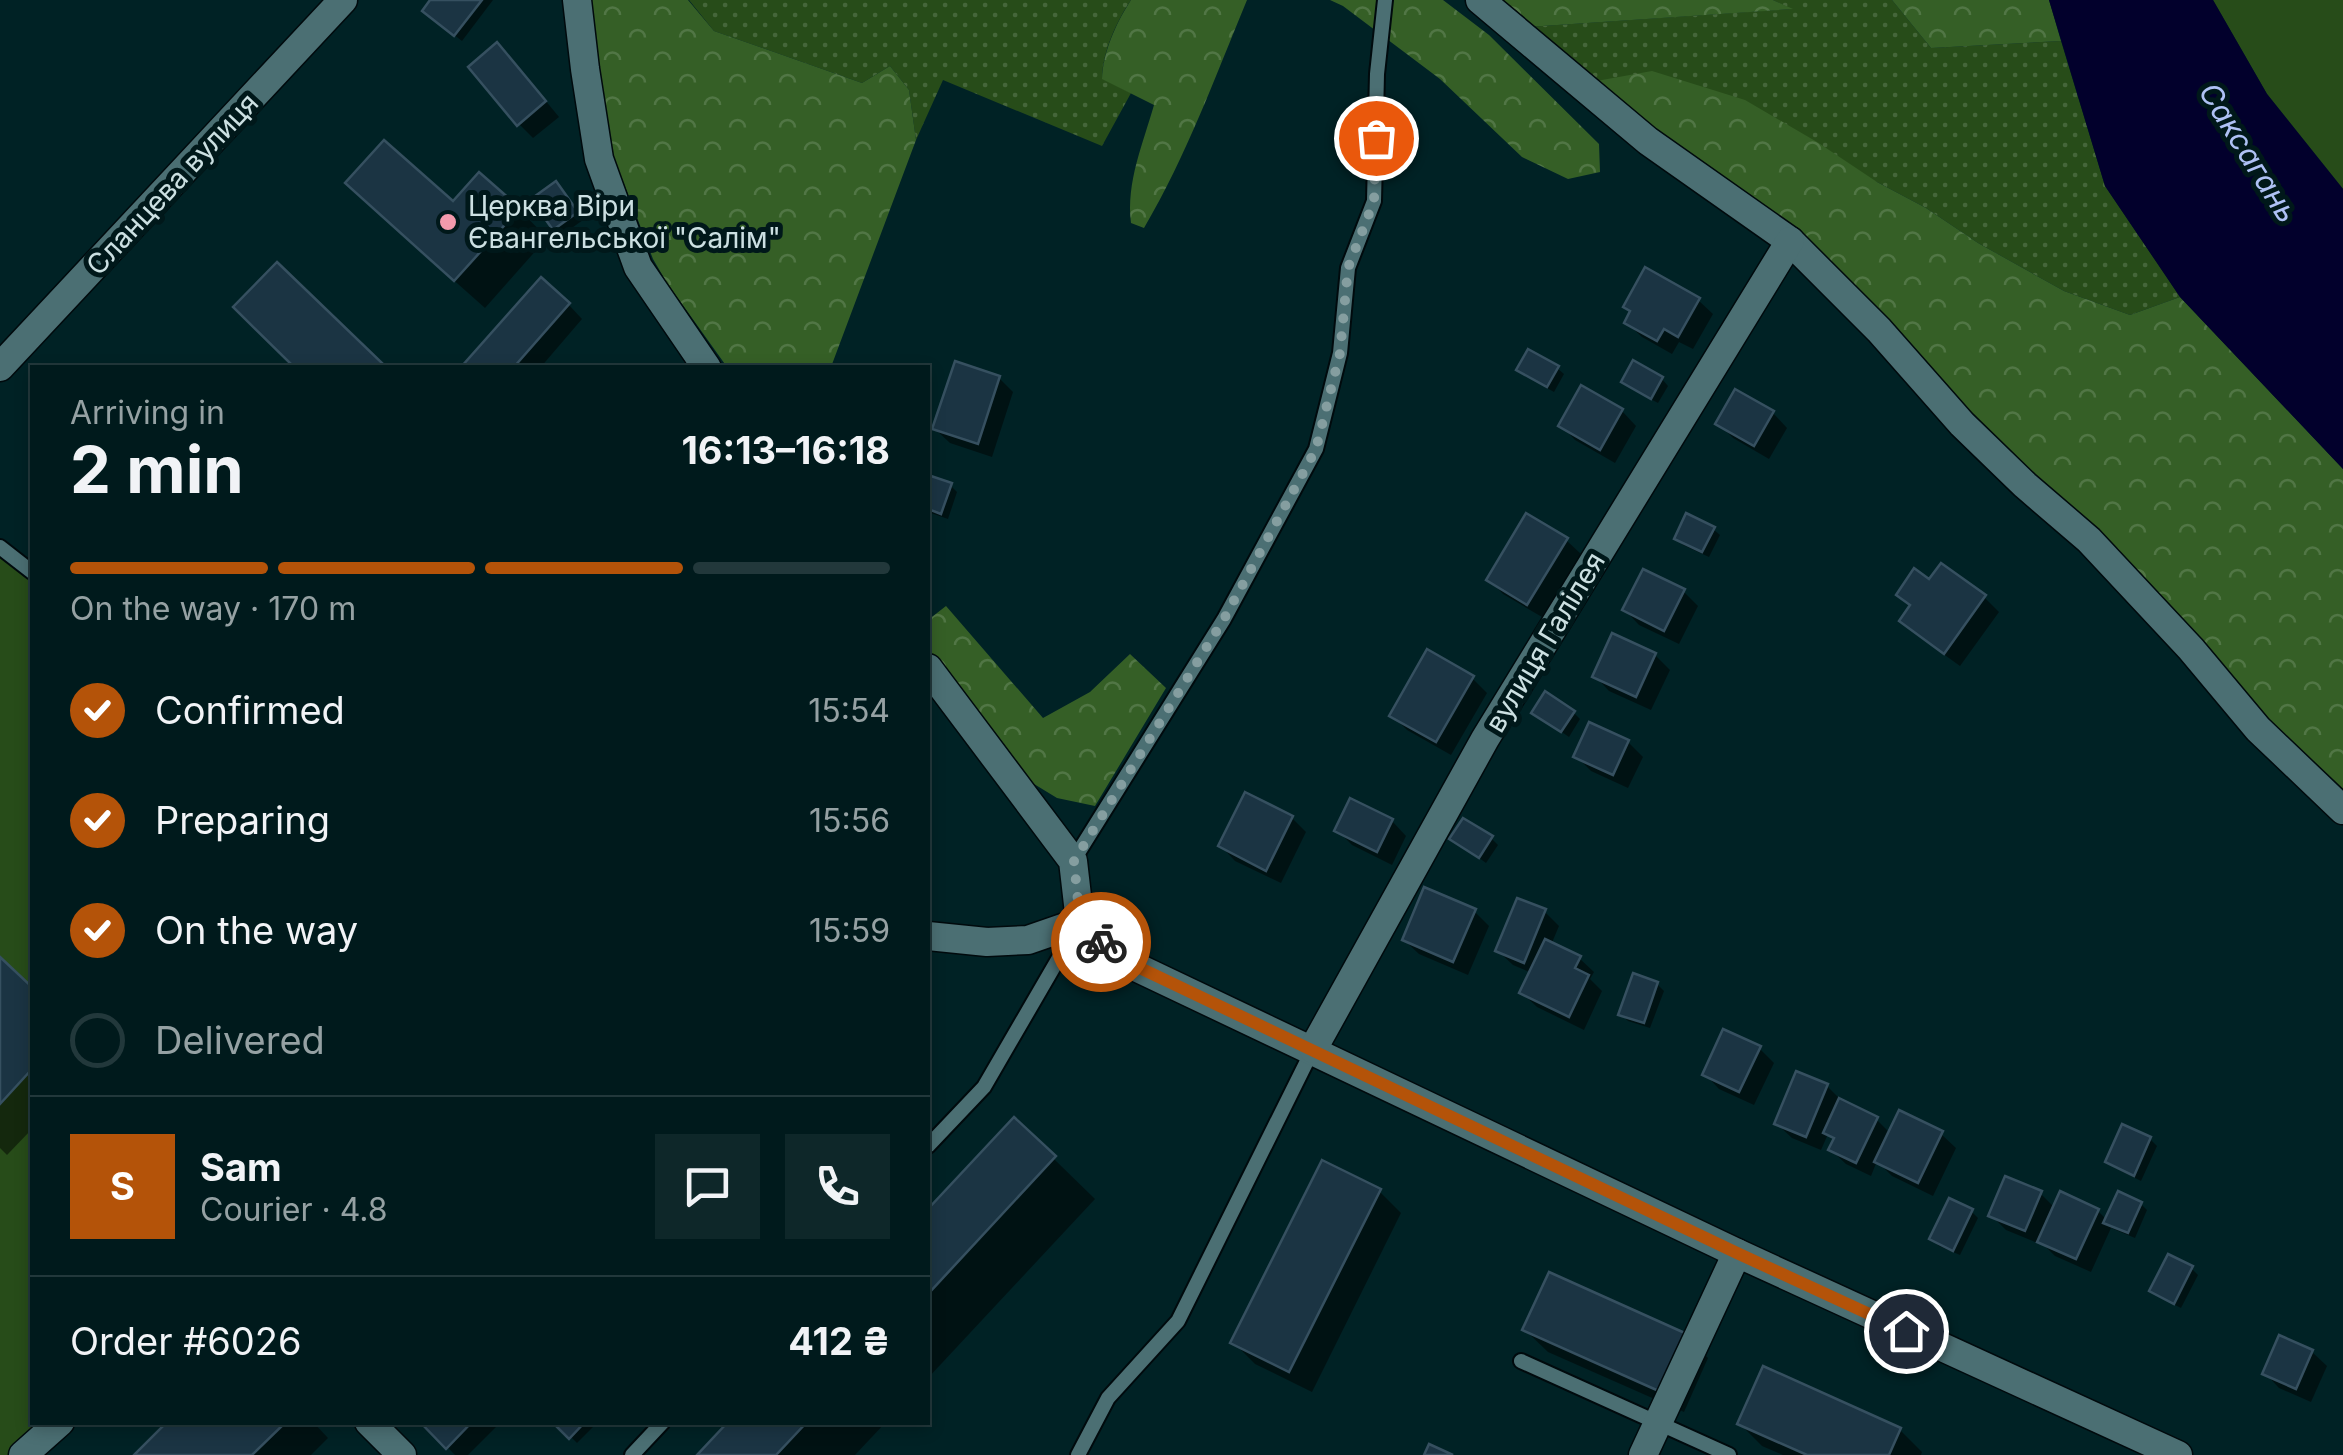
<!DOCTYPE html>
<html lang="en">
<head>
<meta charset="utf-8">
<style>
  :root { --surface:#001a1c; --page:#0e2729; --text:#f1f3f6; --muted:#95a1a3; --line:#22383b; --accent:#b45309 }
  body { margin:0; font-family:Inter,sans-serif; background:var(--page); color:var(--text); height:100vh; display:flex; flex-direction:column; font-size:38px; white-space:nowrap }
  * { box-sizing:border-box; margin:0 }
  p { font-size:32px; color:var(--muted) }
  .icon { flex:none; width:55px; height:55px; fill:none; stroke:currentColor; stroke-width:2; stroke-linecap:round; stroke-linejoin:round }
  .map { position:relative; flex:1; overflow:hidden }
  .panel { position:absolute; left:30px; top:365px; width:900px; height:1060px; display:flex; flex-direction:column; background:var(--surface); border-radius:0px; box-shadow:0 5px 15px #0003,0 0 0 2px var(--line) }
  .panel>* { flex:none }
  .pin { position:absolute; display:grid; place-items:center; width:85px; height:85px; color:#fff; margin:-42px; border:5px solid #fff; border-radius:50%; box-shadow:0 2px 10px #0007 }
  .courier { position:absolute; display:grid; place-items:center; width:100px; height:100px; margin:-50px; border:8px solid #b45309; border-radius:50%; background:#fff; color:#222; box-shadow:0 2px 12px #0007 }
  .overview em { font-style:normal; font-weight:700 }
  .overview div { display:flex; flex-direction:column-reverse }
  .overview { display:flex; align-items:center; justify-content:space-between; height:170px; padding:0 40px }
  h1 { font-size:65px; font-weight:700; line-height:75px }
  .bar { display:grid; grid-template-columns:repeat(4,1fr); gap:15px 10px; align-content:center; height:120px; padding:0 40px }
  .bar i { height:12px; border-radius:8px; background:var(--line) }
  .bar .on { background:var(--accent) }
  .bar p { grid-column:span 4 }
  .line { display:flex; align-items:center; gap:25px; padding:0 40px; border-top:2px solid var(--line) }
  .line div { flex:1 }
  .round { display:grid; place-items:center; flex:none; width:105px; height:105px; border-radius:0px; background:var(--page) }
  ol { padding:0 40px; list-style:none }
  li { display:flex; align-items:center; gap:30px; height:110px }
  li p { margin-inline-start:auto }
  li .icon { padding:10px; border-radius:50%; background:var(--accent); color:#fff; stroke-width:4 }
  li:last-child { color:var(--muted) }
  li i { width:55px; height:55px; border:5px solid var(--line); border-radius:50% }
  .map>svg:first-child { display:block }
</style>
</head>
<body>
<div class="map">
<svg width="2343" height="1455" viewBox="0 0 2343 1455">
  <defs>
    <pattern id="grass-dots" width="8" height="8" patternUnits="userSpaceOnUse" patternTransform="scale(2.5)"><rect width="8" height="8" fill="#274c19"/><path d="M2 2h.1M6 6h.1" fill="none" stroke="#45663a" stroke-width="1.8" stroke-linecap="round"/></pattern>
    <pattern id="forest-crowns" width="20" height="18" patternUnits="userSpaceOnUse" patternTransform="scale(2.5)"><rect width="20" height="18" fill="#355f26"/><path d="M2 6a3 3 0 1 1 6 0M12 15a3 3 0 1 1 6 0" fill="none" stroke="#517645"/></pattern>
  </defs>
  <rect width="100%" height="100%" fill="#002225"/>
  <g fill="url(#grass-dots)">
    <path d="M689,0H1131C1116,22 1103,51 1102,78L1131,93L1102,146L943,80L916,140L909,90L890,66L862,83L714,31Z"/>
    <path d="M1773,0H1892L1931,48L2061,41L2105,186L2180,297L2130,315L2064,291L1978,243L1926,208L1877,182L1579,84L1513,28L1791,9Z"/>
  </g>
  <g fill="url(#forest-crowns)">
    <path d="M589,0H688L714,31L862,83L890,66L909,90L916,140L831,367H727L667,283L653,259L612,153Z"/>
    <path d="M1131,0H1247C1215,77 1187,155 1144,228L1131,223C1126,182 1143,144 1154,105L1102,79C1103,52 1116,23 1131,0Z"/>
    <path d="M1330,0H1443L1489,35L1599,144L1600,172L1568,179L1522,157L1440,79L1343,6Z"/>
    <path d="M1480,0H1773L1793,9L1513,28Z"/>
    <path d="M1892,0H2049L2061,41L1931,48Z"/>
    <path d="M1652,71L1745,100L1817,142L1877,182L1926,208L1978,243L2064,291L2130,315L2180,297L2343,469V810L1879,330L1580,84Z"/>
    <path d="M946,606L1043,718L1090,692L1130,654L1166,688L1095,806L1057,798L1016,773L928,655V620Z"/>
  </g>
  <g fill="#274c19">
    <path d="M2213,0H2343V189L2267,94Z"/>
    <path d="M0,547L32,572V1422L60,1423L23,1455H0Z"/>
  </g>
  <path fill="#02002c" d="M2049,0H2213L2267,94L2343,189V469L2180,297L2105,186Z"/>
  <g fill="#0007">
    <path d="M433,0H493L462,41L431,17Z"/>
    <path d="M512,60L559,117L533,138L519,124Z"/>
    <path d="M562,191L583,220L562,235L555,228Z"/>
    <path d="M453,205L519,209L547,238L485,308L377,212Z"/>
    <path d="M1698,300L1713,314L1693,349L1679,342L1672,354L1642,337L1627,323Z"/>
    <path d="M568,304L582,319L540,368H467Z"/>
    <path d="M1557,368L1564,374L1554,392L1526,376L1519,369Z"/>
    <path d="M999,378L1013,392L992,457L950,443L935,429Z"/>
    <path d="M1662,379L1668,386L1658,403L1630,388L1624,381Z"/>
    <path d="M1622,411L1636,426L1615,463L1575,440L1561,425Z"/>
    <path d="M1773,413L1787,428L1769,459L1733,438L1719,424Z"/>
    <path d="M928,478L950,485L957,492L948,519L928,512Z"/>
    <path d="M1713,529L1720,535L1709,557L1683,545L1677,538Z"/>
    <path d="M1566,540L1581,554L1542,617L1503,594L1489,579Z"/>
    <path d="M1930,582L1984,597L1999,612L1960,666L1917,635L1902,621L1912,607L1899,594Z"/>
    <path d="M1683,591L1698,606L1679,644L1639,625L1625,610Z"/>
    <path d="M1655,655L1670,670L1651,710L1609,691L1595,676Z"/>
    <path d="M1472,678L1487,693L1451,755L1407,730L1392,715Z"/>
    <path d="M1534,713H1574L1580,719L1569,737Z"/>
    <path d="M1590,725L1628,742L1643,757L1628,788L1591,771L1576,756Z"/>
    <path d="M1292,818L1306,832L1281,883L1235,861L1221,846Z"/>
    <path d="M1392,821L1406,836L1392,865L1352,845L1337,830Z"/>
    <path d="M1452,838H1491L1498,845L1486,863Z"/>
    <path d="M1474,911L1489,926L1468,975L1419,954L1404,940Z"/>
    <path d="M1544,911L1559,926L1551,945L1579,958L1594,972L1590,979L1602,991L1584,1030L1537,1007L1522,993L1532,973L1513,965L1498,951Z"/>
    <path d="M0,960L32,991V1129L7,1155L0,1148Z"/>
    <path d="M1657,984L1664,991L1650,1028L1628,1021L1621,1014Z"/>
    <path d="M1760,1049L1774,1063L1754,1105L1719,1089L1705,1074Z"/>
    <path d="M1827,1086L1842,1101L1876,1119L1890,1133L1941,1134L1956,1148L1933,1196L1892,1176L1877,1161L1871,1176L1846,1164L1831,1150L1835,1141L1828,1134L1821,1150L1792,1138L1777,1124Z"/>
    <path d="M1014,1120L1095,1199L928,1378V1213Z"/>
    <path d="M2150,1139L2157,1146L2141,1181L2115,1168L2108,1162Z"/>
    <path d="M1379,1191L1401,1213L1312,1392L1255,1364L1233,1342Z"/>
    <path d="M2040,1193L2055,1208L2098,1211L2107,1220L2141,1204L2147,1210L2135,1238L2111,1228L2091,1272L2055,1256L2041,1242L2040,1244L2006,1230L1991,1215Z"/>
    <path d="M1971,1211L1978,1218L1960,1255L1939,1246L1932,1239Z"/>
    <path d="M2191,1268L2198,1275L2181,1308L2159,1297L2152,1290Z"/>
    <path d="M1525,1330L1685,1336L1708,1358L1684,1412L1548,1352Z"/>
    <path d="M2312,1352L2327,1366L2311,1402L2279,1388L2265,1373Z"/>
    <path d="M171,1422H313L328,1438L311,1455H137Z"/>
    <path d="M423,1422H501L468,1455H455Z"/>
    <path d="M556,1422H598L577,1443Z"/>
    <path d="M731,1422H886L855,1455H700Z"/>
    <path d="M1740,1424L1900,1430L1922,1452L1921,1455H1783L1762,1446Z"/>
  </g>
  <g fill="#1b3443" stroke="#365060" stroke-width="2.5">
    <path d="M430,0H482L454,36L422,11Z"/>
    <path d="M497,42L546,101L517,126L468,67Z"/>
    <path d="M384,140L453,201L479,172L520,208L454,281L345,183Z"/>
    <path d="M556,181L578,212L553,230L531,199Z"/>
    <path d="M277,262L382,363L377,368H295L233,307Z"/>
    <path d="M1645,267L1700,298L1678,337L1664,329L1657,341L1624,323L1630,311L1623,307Z"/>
    <path d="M541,277L570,303L513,368H464L462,366Z"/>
    <path d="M1528,349L1559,366L1547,387L1516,370Z"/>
    <path d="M1633,360L1663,377L1651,399L1621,382Z"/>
    <path d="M955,361L1000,376L978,444L932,429Z"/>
    <path d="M1581,385L1623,409L1600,450L1558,426Z"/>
    <path d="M1735,389L1774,411L1754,446L1715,424Z"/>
    <path d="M928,475L952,483L941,514L928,509Z"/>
    <path d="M1526,513L1568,538L1527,605L1486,580Z"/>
    <path d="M1686,513L1715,527L1702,552L1674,539Z"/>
    <path d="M1941,563L1986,595L1944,654L1899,621L1910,605L1896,595L1914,568L1929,579Z"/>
    <path d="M1643,569L1685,589L1664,631L1622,610Z"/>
    <path d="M1612,633L1656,653L1636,697L1592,677Z"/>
    <path d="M1427,649L1474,676L1436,742L1389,716Z"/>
    <path d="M1545,691L1575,711L1561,732L1531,713Z"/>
    <path d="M1589,722L1629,740L1613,775L1573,757Z"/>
    <path d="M1245,792L1293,816L1266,871L1218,846Z"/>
    <path d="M1350,798L1393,819L1377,852L1334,831Z"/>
    <path d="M1463,818L1493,836L1479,858L1449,839Z"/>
    <path d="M1424,887L1476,909L1453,962L1402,940Z"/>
    <path d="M1517,898L1546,909L1524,963L1495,951Z"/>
    <path d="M1545,939L1581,956L1575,968L1589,975L1569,1017L1519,993Z"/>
    <path d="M0,957L32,987V1069L0,1104Z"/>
    <path d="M1633,973L1658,982L1644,1023L1618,1015Z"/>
    <path d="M1723,1029L1761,1046L1739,1092L1702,1075Z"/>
    <path d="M1796,1071L1828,1084L1806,1137L1774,1124Z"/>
    <path d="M1839,1098L1878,1117L1856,1163L1828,1150L1834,1138L1823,1133Z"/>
    <path d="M1899,1110L1943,1131L1918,1183L1874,1162Z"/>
    <path d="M1014,1117L1056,1156L928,1294V1209Z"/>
    <path d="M2122,1124L2151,1137L2134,1176L2105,1162Z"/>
    <path d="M1322,1160L1381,1189L1289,1372L1230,1343Z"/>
    <path d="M2005,1176L2042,1191L2025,1231L1988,1216Z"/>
    <path d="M2060,1191L2099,1209L2076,1259L2037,1242Z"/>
    <path d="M2118,1191L2142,1202L2128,1233L2103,1223Z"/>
    <path d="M1949,1198L1973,1209L1953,1251L1929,1239Z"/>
    <path d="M2168,1254L2193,1266L2174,1304L2149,1291Z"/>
    <path d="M1549,1272L1687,1334L1661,1392L1522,1330Z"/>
    <path d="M2279,1335L2313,1350L2296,1389L2262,1374Z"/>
    <path d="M1763,1366L1901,1428L1889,1455H1807L1737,1424Z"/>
    <path d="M167,1422H286L252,1455H134Z"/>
    <path d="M420,1422H472L446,1449Z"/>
    <path d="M552,1422H585L569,1439Z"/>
    <path d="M728,1422H807L776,1455H697Z"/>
    <path d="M1429,1444L1453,1455H1424Z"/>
  </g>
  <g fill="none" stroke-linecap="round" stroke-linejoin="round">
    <g stroke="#000a0d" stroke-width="18">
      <g id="lane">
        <path d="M0,547L32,572"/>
        <path d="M1073,861L1224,619L1316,449L1340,353L1348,268L1374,201L1377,74L1385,0"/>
        <path d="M928,1146L984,1087L1078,925"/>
        <path d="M1521,1361L1729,1455"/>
        <path d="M632,1455L663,1422"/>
        <path d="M1078,1455L1108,1398L1178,1321L1313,1049"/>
      </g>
    </g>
    <g stroke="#000a0d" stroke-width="31">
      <g id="street">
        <path d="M577,0L585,69L599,159L638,267L707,368"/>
        <path d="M1480,0L1648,141L1790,241L1879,330L1962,424L2025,485L2089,540L2191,649L2258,729L2343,810"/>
        <path d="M0,367L343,0"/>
        <path d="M928,668L1073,861L1080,922"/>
        <path d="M1080,922L1119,959L1737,1253L2178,1455"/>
        <path d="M928,936L987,942L1028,940L1080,922"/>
        <path d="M1313,1049L1485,739L1790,241"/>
        <path d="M369,1422L402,1455"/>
        <path d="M23,1455L60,1422"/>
        <path d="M1643,1455L1737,1253"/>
      </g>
    </g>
    <use href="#lane" stroke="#4b6f73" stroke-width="14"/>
    <use href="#street" stroke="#4b6f73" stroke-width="28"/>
  </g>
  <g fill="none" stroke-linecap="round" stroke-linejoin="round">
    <path stroke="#859ea0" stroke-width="10" stroke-dasharray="0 18" d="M1101,942L1080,922L1074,861L1224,619L1316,449L1340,353L1348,268L1374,201L1376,138"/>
    <path stroke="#b45309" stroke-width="12" d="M1101,942L1119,958L1737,1253L1906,1331"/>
  </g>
  <circle fill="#f39aac" stroke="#00181a" stroke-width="4" cx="448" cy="222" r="10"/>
  <g text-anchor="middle" stroke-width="10" stroke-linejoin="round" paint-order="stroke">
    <g font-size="28" fill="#cce0e2" stroke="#00181a">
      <text transform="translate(172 184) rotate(-47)" y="10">Сланцева вулиця</text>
      <text transform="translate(1545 642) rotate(-59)" y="10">вулиця Галілея</text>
    </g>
    <g font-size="28" fill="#cce0e2" stroke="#00181a" text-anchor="start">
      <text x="468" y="216">Церква Віри<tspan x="468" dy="32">Євангельської "Салім"</tspan></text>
    </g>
    <g font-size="30" font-style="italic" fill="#aec1f5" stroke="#00181a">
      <text transform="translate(2248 153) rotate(58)" y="10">Саксагань</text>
    </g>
  </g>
</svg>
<div class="pin" style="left:1376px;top:138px;background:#ea580c"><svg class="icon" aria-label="bag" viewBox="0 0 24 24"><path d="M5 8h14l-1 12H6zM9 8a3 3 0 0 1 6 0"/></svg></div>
<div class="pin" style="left:1906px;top:1331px;background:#1f2937"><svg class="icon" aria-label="home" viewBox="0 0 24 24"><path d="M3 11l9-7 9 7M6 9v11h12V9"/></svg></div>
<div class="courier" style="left:1101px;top:942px"><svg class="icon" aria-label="bike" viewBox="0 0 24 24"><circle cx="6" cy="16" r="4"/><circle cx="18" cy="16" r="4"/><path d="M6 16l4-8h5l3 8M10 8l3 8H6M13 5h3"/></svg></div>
<section class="panel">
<div class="overview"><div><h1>2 min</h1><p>Arriving in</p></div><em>16:13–16:18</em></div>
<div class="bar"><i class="on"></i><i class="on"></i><i class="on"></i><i></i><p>On the way · 170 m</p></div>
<ol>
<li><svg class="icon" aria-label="check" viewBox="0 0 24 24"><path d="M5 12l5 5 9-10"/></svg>Confirmed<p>15:54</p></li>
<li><svg class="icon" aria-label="check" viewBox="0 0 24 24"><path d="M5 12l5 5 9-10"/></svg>Preparing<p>15:56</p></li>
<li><svg class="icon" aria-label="check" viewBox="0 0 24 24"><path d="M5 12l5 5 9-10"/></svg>On the way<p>15:59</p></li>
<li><i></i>Delivered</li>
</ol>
<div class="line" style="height:180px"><b class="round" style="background:var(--accent);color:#fff">S</b><div><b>Sam</b><p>Courier · 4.8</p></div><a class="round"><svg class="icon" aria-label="chat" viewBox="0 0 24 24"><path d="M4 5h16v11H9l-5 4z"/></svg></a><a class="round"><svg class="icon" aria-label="phone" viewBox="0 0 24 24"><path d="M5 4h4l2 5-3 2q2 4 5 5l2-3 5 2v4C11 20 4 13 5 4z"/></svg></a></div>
<div class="line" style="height:130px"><div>Order #6026</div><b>412 ₴</b></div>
</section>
</div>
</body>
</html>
